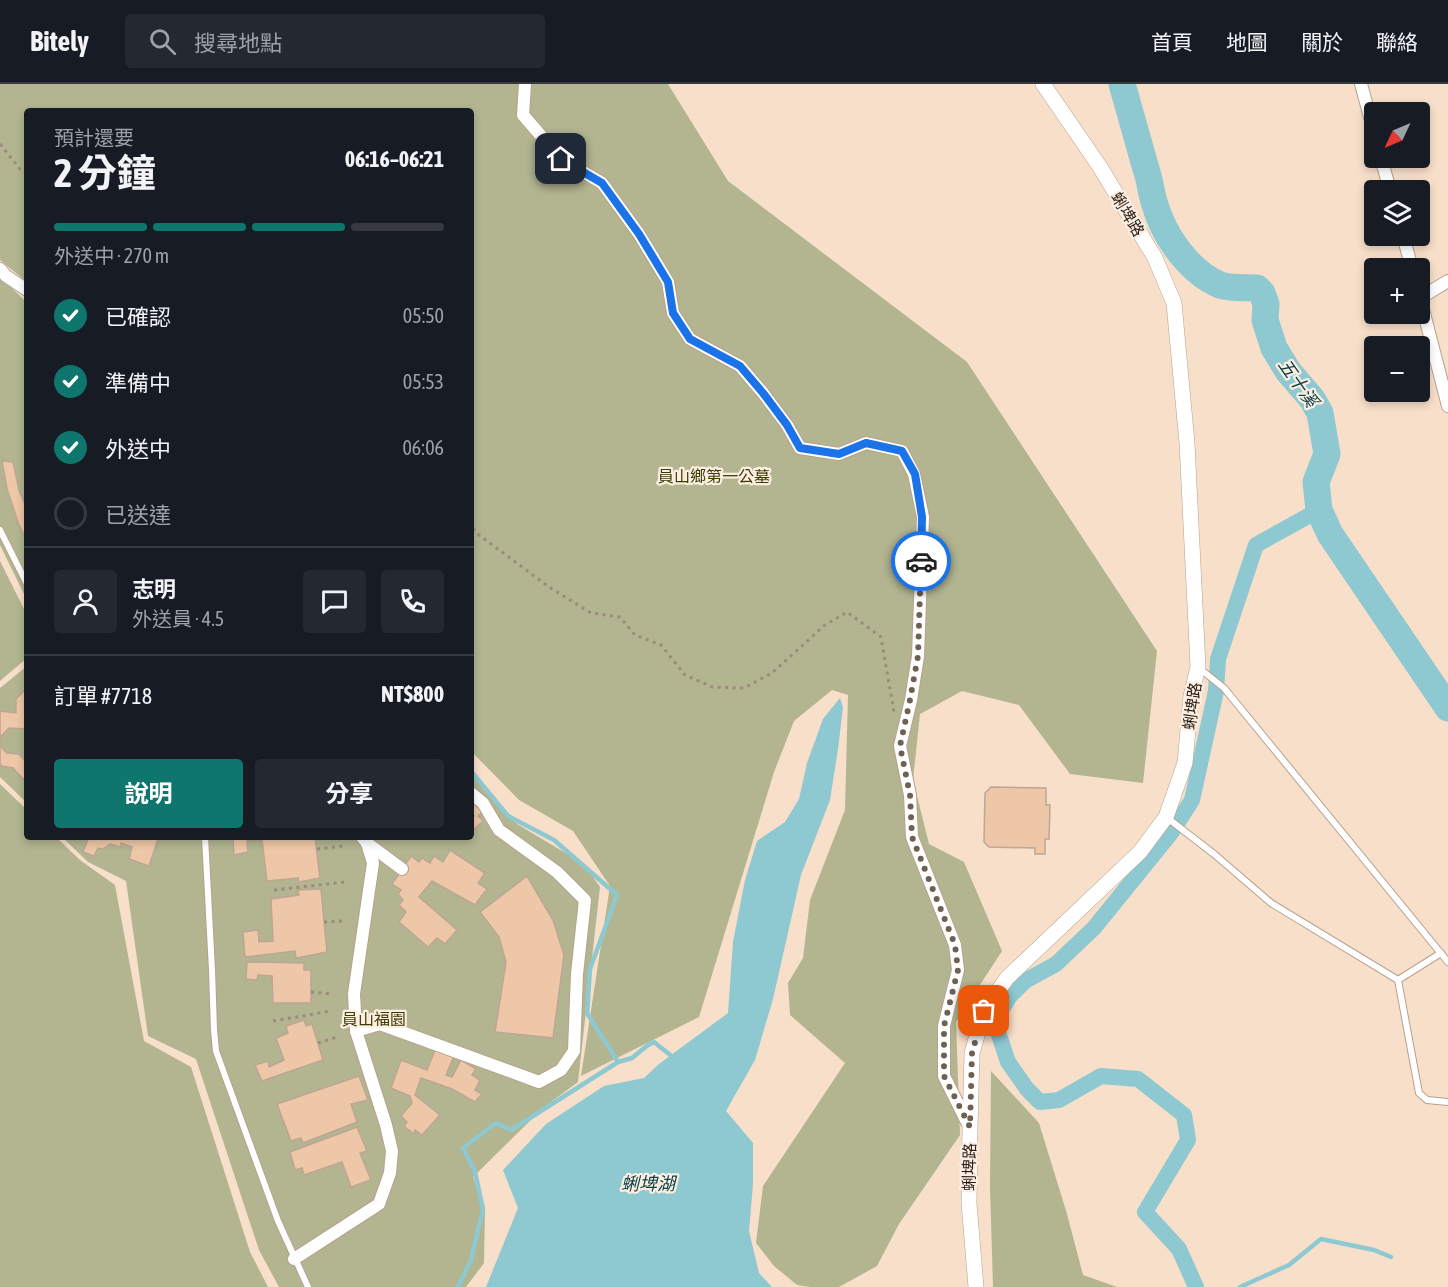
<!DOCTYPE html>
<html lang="zh-TW">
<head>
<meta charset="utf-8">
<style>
  :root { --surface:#171b24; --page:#242831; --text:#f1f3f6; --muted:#9ea1a6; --line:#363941; --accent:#0f766e }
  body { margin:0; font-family:"Asap Condensed","Noto Sans TC",sans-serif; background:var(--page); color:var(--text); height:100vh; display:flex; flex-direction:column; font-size:22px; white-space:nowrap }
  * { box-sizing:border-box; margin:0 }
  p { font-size:20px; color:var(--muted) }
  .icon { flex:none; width:33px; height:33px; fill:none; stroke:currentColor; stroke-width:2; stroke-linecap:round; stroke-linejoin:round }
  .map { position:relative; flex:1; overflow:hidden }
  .details { position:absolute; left:24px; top:24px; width:450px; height:732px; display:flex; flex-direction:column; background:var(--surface); border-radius:6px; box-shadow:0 3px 9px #0003 }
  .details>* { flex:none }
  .needle { width:39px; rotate:226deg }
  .tools { position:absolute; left:1364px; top:18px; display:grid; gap:12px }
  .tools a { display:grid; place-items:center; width:66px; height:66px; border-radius:6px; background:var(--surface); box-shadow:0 3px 9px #0003; font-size:30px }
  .pin { position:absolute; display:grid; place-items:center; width:51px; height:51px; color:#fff; margin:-26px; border-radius:12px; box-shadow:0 3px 9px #0006 }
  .courier { position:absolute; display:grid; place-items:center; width:60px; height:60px; margin:-30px; border:4px solid #1a73e8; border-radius:50%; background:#fff; color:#222; box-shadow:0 2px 8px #0007 }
  .overview em { font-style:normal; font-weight:700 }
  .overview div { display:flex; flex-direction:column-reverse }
  .overview { display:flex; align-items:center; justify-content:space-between; height:102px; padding:0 30px }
  h1 { font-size:39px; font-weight:700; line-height:45px }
  .bar { display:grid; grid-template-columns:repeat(4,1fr); gap:9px 6px; align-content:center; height:72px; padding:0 30px }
  .bar i { height:8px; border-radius:4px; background:var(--line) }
  .bar .active { background:var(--accent) }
  .bar p { grid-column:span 4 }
  .line { display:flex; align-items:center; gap:15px; padding:0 30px; border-top:2px solid var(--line) }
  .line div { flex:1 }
  .round { display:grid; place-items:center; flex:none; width:63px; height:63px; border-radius:6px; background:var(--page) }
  ol { padding:0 30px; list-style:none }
  li { display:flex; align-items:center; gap:18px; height:66px }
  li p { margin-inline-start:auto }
  li .icon { padding:6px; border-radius:50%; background:var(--accent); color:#fff; stroke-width:4 }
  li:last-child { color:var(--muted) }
  li i { width:33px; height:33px; border:3px solid var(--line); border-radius:50% }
  .button { display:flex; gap:12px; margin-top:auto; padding:12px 30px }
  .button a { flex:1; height:69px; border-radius:6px; background:var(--accent); color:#fff; font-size:24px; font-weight:700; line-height:69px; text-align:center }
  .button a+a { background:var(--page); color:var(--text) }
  header { display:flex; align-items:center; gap:36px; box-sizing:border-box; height:84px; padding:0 30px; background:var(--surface); border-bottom:2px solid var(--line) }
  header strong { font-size:28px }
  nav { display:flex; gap:33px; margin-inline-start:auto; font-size:21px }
  .search { width:420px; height:54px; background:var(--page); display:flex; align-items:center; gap:15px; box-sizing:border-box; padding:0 21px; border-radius:6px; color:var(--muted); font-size:22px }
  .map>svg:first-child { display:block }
</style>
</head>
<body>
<header>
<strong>Bitely</strong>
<div class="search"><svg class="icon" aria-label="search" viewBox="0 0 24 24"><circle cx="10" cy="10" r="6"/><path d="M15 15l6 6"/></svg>搜尋地點</div>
<nav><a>首頁</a><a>地圖</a><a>關於</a><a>聯絡</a></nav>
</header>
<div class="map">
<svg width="1448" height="1203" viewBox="0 0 1448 1203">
  <rect width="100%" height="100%" fill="#f7dfca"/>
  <g fill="#b2b590">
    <path d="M0,0H668L728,97L967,278L1157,567L1143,699L1070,690L1019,621L962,607L920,630L913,696L929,760L964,778L1002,867L956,938L960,1051L899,1140L877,1182L839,1203H810L797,1201L774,1182L756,1159L763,1102L845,979L790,931L788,899L803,874L810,816L845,726L848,611L832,606L794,637L774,688L699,933L581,992L610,802L573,747L519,716L471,667V27H27V198L0,176Z"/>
    <path d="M0,192L24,216L27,215V516L0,461Z"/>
    <path d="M0,477L27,531V574L0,597Z"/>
    <path d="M27,582V719L0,693V604Z"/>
    <path d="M471,690L517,740L584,780L600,803L578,998L544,1023L473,1093L485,1124L484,1179L466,1203H279L259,1166L196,975L148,952L126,797L88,778L62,753H471Z"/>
    <path d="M0,700L27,726V753H56L80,776L115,801L144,957L191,983L250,1168L268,1203H0Z"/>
    <path d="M991,987L1039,1039L1067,1130L1083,1191L1117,1203H993L990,1103Z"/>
  </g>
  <path fill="#8ec8d0" d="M840,614L843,623L838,665L830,716L801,791L773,915L755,976L726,1027L753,1059V1100L749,1147L759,1189L772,1203H486L518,1124L503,1086L546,1040L604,1002L644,994L659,980L728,929L733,858L745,796L757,757L785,738L799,715L807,679L823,635Z"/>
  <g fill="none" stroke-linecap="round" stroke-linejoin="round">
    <g stroke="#8ec8d0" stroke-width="4.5">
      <path d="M471,687L508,732L554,756L617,811L590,885L587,929L618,978"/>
      <path d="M458,1203L471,1176L483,1125L475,1088L463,1064L496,1039L511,1046L618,978L632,974L648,961L654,958L674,974"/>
      <path d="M1240,1203L1289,1181L1321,1155L1374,1166L1391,1173"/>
    </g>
    <path stroke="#8ec8d0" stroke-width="16" d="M1196,1203L1179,1165L1145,1128L1188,1056L1184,1031L1138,995L1101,992L1059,1016L1040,1018L1027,1005L1008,978L997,945V932L1010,912L1025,897L1056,880L1094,844L1171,749L1192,716L1216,607L1218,575L1256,461L1319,426"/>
    <path stroke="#8ec8d0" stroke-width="27" d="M1122,0C1130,28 1138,56 1146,85C1150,96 1151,109 1155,121C1164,152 1189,188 1220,201C1231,205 1245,203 1257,204L1262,209L1266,220L1265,236L1274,264L1288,287L1312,315L1320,329L1327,370L1316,398L1319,426L1330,450L1448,624"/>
  </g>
  <g fill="#edc7a7" stroke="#bda693" stroke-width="1.5">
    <path d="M2,377L13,378L19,406L27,425V457L19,441L7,405Z"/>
    <path d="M27,604V645L9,644L0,653L2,664L7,669L19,670L27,679V699L13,684L2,682L0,680V627L16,629V615Z"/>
    <path d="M991,703L1046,704V721H1050L1049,755H1045V770H1035V764L989,763L984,758L985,709Z"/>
    <path d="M471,716L482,728L478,732L483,737L471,748V735L474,732L471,729Z"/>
    <path d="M89,753H153L158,755L149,782L129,775L132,763L121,759V763L110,760L103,765L98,764L94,772L83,768Z"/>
    <path d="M233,753H315L320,794L299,798L298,794L267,797L262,756L247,757L248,768L234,771Z"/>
    <path d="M450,766L485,789L478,799L487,805L475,821L432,797L419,813L457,846L445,860L437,854L428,863L399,838L406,828L399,821L403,816L398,810L401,806L392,800L411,772L419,778L422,774L430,779L434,772L443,778Z"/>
    <path d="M527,792L553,836L564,871L553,954L495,948L506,878L499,853L480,828Z"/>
    <path d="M321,805L327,868L296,874L295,867L245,873L243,848L258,846L259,858L273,857L271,815L299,811L298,806Z"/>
    <path d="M247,878L304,879V886H311V919H273L272,892L258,891L257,896L246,895Z"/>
    <path d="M304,936L306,942L312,940L323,976L262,997L255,981L268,977L269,983L284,976L276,954L288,949L286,942Z"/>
    <path d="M435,966L454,972L446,991L452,993L461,976L476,985L472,991L480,996L475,1006L482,1010L475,1018L452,1005L421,994L415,1011L440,1031L422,1051L415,1046L414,1050L404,1042L407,1038L401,1032L412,1019L410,1012L391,1004L401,976L427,986Z"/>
    <path d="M359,992L368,1016L351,1020L357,1038L303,1059L301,1054L291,1057L277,1020Z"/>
    <path d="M357,1043L367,1067L360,1069L371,1096L351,1103L342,1078L304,1091L302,1084L295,1086L290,1068Z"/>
  </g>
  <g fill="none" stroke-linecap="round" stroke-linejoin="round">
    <g stroke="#b8a18e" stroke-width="8">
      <g id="service">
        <path d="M0,446L27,500"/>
        <path d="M1199,584L1224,604L1448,878"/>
        <path d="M1166,733L1214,770L1271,819L1398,896L1419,1009L1427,1016L1448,1018"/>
        <path d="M205,753L212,886L214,946L216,967L278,1137L308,1203"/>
        <path d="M1398,896L1441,869"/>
      </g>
    </g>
    <g stroke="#b8a18e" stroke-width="14">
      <g id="minor">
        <path d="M525,0L523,31L561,75L602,99L639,150L668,198L673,229L690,255L740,282L763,309L787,341L800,364L839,370L866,359L902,367L914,390L923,433L918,572L911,616L900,662L910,711L912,753L955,861L958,886L944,942V992L969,1042"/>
        <path d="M1361,0L1374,48"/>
        <path d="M1381,74L1390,106"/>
        <path d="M1403,152L1412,184"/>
        <path d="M0,185L6,192L27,206"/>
        <path d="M1419,210L1448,322"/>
        <path d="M1420,214L1448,197"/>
        <path d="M367,759L402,785"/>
        <path d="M356,947L380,940L539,998L561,986L574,967L577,890L585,816L557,788L499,746L483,719L471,709"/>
        <path d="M294,1175L379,1120L390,1089L392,1067L386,1041L356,947L354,910L373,779L367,759L362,753"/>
      </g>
    </g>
    <g stroke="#b8a18e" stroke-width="16">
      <path id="tertiary" d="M976,1203L969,1119L970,1043L972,969L984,927L1007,894L1140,768L1166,733L1185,679L1191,612L1198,583L1187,359L1174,219L1155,174L1100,83L1043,0"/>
    </g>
    <g stroke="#9c8b7c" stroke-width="3" stroke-dasharray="3 4.5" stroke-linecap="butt">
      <path d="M0,60L20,85L27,86"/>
      <path d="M471,437L475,448L549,503L591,529L620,533L635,551L661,561L685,591L712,603L744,604L772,589L825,541L847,528L881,553L894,628"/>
      <path d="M317,765L343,762"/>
      <path d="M274,806L345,798"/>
      <path d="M324,838L344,837"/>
      <path d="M311,908L331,910"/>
      <path d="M273,937L331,927"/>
      <path d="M318,959L337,953"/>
    </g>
    <use href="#service" stroke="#fff" stroke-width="6"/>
    <use href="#minor" stroke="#fff" stroke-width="12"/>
    <use href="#tertiary" stroke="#fff" stroke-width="15"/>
  </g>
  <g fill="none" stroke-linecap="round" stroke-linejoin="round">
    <path stroke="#6e6154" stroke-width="6" stroke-dasharray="0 10.8" d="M921,477L918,572L910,616L900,662L910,711L912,753L955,861L958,886L944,942V992L970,1043L972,969L984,927"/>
    <path stroke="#1a73e8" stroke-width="8" d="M561,75L602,99L639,150L668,198L673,229L690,255L740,282L763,309L787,341L800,364L839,370L866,359L902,367L915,390L922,433L921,477"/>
  </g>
  <g text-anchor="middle" stroke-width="4.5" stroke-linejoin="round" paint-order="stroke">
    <g font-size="16" fill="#251d15" stroke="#fdeee2">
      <text transform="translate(1128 130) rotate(59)" y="6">蜊埤路</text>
      <text transform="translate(1192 622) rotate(-82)" y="6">蜊埤路</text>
      <text transform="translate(969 1083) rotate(-89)" y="6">蜊埤路</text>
    </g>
    <g font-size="16" fill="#3b3d05" stroke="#fdeee2">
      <text x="714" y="398">員山鄉第一公墓</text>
      <text x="374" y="941">員山福園</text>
    </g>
    <g font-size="18" font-style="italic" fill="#0b4248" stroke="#fdeee2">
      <text transform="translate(1298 299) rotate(55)" y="6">五十溪</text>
      <text x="648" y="1106">蜊埤湖</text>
    </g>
  </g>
</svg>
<div class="tools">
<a><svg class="needle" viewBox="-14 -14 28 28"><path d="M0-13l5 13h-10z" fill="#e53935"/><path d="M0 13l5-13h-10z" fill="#9ea1a6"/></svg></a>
<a><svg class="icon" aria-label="layers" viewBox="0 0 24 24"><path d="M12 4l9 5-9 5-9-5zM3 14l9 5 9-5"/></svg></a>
<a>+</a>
<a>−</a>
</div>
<div class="pin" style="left:984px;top:927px;background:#ea580c"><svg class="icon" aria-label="bag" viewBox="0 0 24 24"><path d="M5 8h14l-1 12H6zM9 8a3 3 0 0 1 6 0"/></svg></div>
<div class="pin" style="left:561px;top:75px;background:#1f2937"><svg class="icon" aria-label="home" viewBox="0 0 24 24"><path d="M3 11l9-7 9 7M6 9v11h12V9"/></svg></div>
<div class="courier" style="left:921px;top:477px"><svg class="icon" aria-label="car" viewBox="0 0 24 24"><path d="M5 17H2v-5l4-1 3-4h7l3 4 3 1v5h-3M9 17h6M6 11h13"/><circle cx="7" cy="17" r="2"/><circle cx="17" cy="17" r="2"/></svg></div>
<section class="details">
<div class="overview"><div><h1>2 分鐘</h1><p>預計還要</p></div><em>06:16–06:21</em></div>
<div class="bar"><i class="active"></i><i class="active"></i><i class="active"></i><i></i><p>外送中 · 270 m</p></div>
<ol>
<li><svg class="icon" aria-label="check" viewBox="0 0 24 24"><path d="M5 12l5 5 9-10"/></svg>已確認<p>05:50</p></li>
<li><svg class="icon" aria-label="check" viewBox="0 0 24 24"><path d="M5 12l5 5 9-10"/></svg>準備中<p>05:53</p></li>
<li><svg class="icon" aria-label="check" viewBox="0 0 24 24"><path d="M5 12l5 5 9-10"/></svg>外送中<p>06:06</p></li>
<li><i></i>已送達</li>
</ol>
<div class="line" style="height:108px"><a class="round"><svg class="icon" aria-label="person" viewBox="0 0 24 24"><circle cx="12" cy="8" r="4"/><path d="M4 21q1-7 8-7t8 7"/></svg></a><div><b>志明</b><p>外送員 · 4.5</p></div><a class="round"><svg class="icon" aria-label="chat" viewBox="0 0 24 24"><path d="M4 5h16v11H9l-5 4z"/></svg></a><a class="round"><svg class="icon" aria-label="phone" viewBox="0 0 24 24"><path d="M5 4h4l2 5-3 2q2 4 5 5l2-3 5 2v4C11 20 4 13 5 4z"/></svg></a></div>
<div class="line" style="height:78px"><div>訂單 #7718</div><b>NT$800</b></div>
<div class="button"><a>說明</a><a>分享</a></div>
</section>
</div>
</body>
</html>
